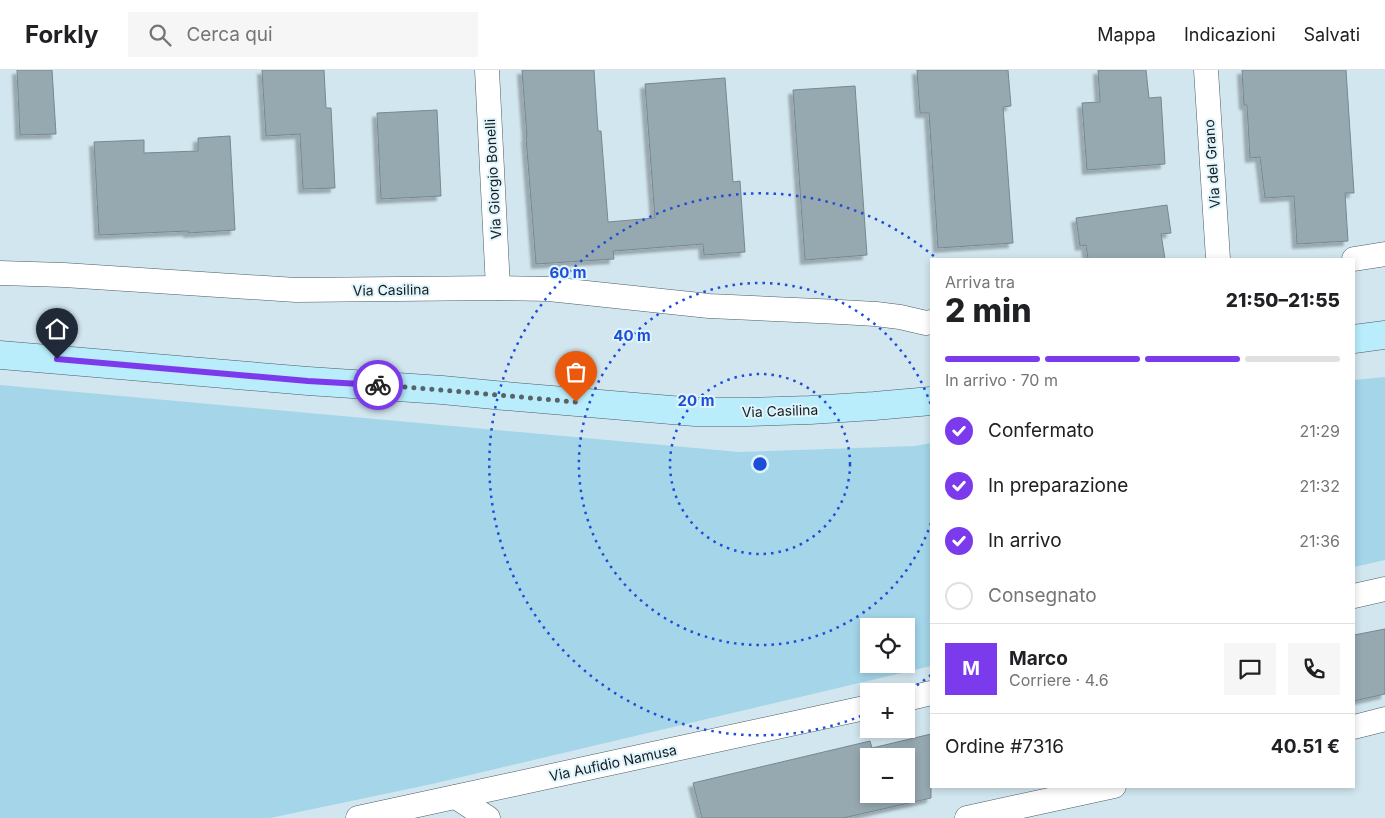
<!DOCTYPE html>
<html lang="it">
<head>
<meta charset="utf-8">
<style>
  :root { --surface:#fff; --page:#f6f6f6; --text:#202124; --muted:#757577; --line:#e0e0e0; --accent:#7c3aed }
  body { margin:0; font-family:Inter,sans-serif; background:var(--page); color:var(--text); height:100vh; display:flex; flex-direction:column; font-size:19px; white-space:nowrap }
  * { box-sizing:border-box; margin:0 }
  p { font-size:16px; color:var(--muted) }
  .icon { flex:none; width:28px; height:28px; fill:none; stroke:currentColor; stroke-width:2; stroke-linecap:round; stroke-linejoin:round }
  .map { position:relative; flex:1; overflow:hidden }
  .side { position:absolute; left:930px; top:188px; width:425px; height:530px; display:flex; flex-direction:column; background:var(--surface); border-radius:0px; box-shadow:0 2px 8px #0003 }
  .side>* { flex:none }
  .controls { position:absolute; left:860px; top:548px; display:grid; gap:10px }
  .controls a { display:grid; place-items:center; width:55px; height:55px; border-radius:0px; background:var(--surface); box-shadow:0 2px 8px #0003; font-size:25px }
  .pin { position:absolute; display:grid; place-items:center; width:42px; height:42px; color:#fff; margin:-51px -21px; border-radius:50% 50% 50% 0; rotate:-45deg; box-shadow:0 0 5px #0007 }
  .pin .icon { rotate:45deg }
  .courier { position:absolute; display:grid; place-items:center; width:50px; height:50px; margin:-25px; border:4px solid #7c3aed; border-radius:50%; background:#fff; color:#222; box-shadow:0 1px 6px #0007 }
  .head em { font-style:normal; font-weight:800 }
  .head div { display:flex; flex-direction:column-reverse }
  .head { display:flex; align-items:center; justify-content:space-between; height:85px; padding:0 15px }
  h1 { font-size:32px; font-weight:800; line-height:38px }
  .bar { display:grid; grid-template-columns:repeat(4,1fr); gap:8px 5px; align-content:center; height:60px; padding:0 15px }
  .bar i { height:6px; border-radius:4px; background:var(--line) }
  .bar .current { background:var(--accent) }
  .bar p { grid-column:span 4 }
  .line { display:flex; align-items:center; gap:12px; padding:0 15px; border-top:1px solid var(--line) }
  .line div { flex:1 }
  .round { display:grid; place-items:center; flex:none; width:52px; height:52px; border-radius:0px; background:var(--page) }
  ol { padding:0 15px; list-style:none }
  li { display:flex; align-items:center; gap:15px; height:55px }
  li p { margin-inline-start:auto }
  li .icon { padding:5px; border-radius:50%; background:var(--accent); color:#fff; stroke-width:4 }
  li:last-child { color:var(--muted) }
  li i { width:28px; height:28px; border:2px solid var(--line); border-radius:50% }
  header { display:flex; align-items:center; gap:30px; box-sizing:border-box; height:70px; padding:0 25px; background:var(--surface); border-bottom:1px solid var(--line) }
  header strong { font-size:24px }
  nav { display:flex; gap:28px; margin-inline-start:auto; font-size:18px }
  .search { width:350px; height:45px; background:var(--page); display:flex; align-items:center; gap:12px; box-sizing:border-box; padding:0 18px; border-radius:0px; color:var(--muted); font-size:19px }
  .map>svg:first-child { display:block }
</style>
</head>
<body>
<header>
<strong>Forkly</strong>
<div class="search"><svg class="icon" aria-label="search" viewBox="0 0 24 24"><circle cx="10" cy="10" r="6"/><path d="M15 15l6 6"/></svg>Cerca qui</div>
<nav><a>Mappa</a><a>Indicazioni</a><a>Salvati</a></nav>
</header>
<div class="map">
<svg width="1385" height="748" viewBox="0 0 1385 748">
  <defs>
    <filter id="shadow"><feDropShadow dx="-4.5" dy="4.5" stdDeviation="1" flood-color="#0004"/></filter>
  </defs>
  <rect width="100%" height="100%" fill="#d2e6ef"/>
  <g fill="#a4d5e9" fill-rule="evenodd">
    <path d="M1385,307V490L1354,497V310Z"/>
    <path d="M0,315L739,382L915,376L931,373V596L432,714L270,748H0ZM869,556H906V594H869Z"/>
  </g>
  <g fill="#96a9b1" stroke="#768890" fill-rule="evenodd" filter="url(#shadow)">
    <path d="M17,0H52L56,64L20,65Z"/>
    <path d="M262,0H324L326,38H331L335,118L303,119L300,64L266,66Z"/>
    <path d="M522,0H594L598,61H601L608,152L655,148L645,14L725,8L733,112L740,111L745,182L704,185L703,174L613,181L614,189L536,194L526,67H527Z"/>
    <path d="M917,0H1008L1011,36L1003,37L1013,173L938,178L929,43H920Z"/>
    <path d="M1098,0H1146L1149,28L1161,27L1165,94L1087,100L1082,33L1100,32Z"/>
    <path d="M1242,0H1346L1354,123H1345L1348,171L1297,174L1294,126L1265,128L1260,87L1250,88L1247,35H1244Z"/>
    <path d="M855,16L867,185L805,190L793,20Z"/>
    <path d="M437,40L441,126L381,129L377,43Z"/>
    <path d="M230,66L235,160L188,163V161L99,165L94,72L144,70V83L198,81V68Z"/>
    <path d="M1167,135L1171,163L1161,164L1165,189H1088L1086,175L1080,176L1076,148Z"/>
    <path d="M1385,559V624L1354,631V565Z"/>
    <path d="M931,664V728L843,748H702L693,713L870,671L872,678ZM869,686H906V724H869Z"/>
  </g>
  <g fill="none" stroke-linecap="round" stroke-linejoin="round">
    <g stroke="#4b5c64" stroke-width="25">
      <g id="minor">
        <path d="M487,0L498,218"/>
        <path d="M1206,0L1218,189"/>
        <path d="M1354,189L1385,184"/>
        <path d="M0,203L64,205L296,220L498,218L549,219L709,236L840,242L876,244L900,247L926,253L931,252"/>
        <path d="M1354,526L1385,519"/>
        <path d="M906,629L931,623"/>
        <path d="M1354,657L1385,649"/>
        <path d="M456,727L488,748"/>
        <path d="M358,748L869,637"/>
        <path d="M967,748L1114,716"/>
      </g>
    </g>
    <g stroke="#4b5c64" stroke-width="29">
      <g id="secondary">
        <path d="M1354,269L1385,265"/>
        <path d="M0,285L308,311L442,320L505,326L695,342H748L810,340L874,336L931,331"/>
      </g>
    </g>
    <use href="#minor" stroke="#fff" stroke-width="24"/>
    <use href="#secondary" stroke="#b9edfc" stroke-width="28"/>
  </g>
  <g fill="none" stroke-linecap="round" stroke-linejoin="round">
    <path stroke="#576368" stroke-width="5" stroke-dasharray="0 9" d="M378,315L442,320L576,332"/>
    <path stroke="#7c3aed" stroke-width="6" d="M57,289L308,311L378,315"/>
  </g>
  <g fill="none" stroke="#1d4ed8" stroke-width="2.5" stroke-dasharray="2.5 5">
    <circle cx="760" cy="394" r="90"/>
    <path d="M931 453A181 181 0 1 1 931 335"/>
    <path d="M931 605A271 271 0 0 1 908 621M868 643A271 271 0 1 1 936 188"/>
  </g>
  <g text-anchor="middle" stroke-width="4" stroke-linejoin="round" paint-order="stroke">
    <g font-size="14" fill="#151c1f" stroke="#e0f4fc">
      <text transform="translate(1212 94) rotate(-94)" y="5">Via del Grano</text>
      <text transform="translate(493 109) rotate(-93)" y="5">Via Giorgio Bonelli</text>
      <text transform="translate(391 220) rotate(-1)" y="5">Via Casilina</text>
      <text transform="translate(780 341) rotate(-2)" y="5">Via Casilina</text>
      <text transform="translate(613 693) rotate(-12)" y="5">Via Aufidio Namusa</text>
    </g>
  </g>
  <circle cx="760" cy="394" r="8" fill="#1d4ed8" stroke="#e0f4fc" stroke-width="2.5"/>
  <g font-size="15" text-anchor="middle" font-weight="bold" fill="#1d4ed8" stroke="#e0f4fc" stroke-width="4" stroke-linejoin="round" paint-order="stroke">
    <text x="568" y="208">60 m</text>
    <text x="632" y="271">40 m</text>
    <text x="696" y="336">20 m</text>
  </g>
</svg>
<div class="controls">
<a><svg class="icon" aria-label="locate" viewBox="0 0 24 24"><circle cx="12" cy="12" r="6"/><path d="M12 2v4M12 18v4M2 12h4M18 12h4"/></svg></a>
<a>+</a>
<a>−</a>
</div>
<div class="pin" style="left:576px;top:332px;background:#ea580c"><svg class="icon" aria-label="bag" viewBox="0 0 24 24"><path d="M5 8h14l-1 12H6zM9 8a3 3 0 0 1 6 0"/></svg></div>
<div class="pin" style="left:57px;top:289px;background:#1f2937"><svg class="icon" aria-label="home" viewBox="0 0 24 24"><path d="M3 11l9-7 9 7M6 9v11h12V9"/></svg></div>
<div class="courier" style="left:378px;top:315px"><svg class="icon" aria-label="bike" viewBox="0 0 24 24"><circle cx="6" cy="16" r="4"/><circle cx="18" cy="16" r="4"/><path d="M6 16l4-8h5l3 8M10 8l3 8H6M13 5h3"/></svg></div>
<section class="side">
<div class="head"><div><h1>2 min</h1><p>Arriva tra</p></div><em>21:50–21:55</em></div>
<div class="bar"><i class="current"></i><i class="current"></i><i class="current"></i><i></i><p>In arrivo · 70 m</p></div>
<ol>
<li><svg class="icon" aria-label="check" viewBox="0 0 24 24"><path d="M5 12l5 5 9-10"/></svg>Confermato<p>21:29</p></li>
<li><svg class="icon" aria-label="check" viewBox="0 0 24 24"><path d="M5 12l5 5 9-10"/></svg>In preparazione<p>21:32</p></li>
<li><svg class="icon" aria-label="check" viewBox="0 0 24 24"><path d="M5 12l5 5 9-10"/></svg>In arrivo<p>21:36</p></li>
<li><i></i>Consegnato</li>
</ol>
<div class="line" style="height:90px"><b class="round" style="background:var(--accent);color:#fff">M</b><div><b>Marco</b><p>Corriere · 4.6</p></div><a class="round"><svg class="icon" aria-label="chat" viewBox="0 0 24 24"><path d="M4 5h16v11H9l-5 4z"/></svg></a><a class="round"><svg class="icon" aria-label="phone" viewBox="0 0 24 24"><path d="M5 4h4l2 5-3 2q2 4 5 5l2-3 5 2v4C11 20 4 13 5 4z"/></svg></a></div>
<div class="line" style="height:65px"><div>Ordine #7316</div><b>40.51 €</b></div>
</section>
</div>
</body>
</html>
